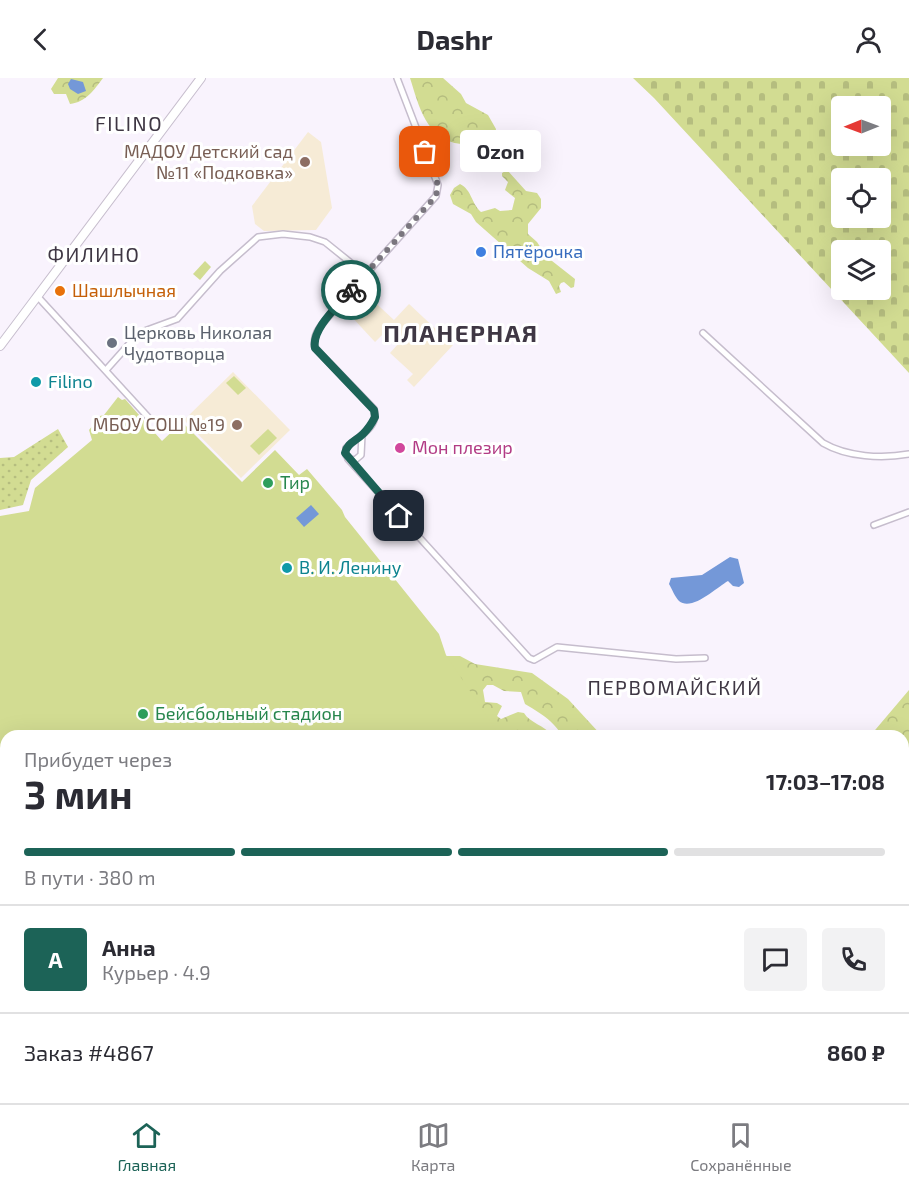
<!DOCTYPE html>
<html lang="ru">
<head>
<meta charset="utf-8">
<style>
  :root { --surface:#fff; --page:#f2f2f3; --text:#2b2b33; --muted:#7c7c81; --line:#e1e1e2; --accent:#1c6357 }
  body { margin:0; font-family:"Exo 2",sans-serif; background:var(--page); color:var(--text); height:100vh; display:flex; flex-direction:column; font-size:22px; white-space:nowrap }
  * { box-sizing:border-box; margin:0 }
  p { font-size:20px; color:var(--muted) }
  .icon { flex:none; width:33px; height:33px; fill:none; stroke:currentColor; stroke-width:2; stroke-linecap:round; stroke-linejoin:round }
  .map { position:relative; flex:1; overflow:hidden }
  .details { position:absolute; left:0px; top:652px; width:909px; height:374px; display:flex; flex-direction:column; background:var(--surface); border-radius:18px 18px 0 0; box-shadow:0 6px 24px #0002 }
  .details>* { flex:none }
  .needle { width:39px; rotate:269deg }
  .tools { position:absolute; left:831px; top:18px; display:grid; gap:12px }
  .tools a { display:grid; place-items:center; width:60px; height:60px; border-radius:6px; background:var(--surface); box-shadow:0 6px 24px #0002; font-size:30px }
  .pin { position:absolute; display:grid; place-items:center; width:51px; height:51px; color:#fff; margin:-26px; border-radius:12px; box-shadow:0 3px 9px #0006 }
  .courier { position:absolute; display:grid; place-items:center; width:60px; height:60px; margin:-30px; border:4px solid #1c6357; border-radius:50%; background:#fff; color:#222; box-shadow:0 2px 8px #0007 }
  .bubble { position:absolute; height:42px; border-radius:6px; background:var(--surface); box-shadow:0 6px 24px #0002; font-size:20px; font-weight:700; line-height:42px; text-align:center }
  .summary em { font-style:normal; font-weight:700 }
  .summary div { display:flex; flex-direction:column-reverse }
  .summary { display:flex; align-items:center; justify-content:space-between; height:102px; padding:0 24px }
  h1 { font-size:39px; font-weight:700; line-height:45px }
  .bar { display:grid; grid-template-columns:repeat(4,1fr); gap:9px 6px; align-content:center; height:72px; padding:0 24px }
  .bar i { height:8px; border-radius:4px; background:var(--line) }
  .bar .on { background:var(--accent) }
  .bar p { grid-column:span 4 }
  .line { display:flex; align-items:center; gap:15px; padding:0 24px; border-top:2px solid var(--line) }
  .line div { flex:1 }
  .round { display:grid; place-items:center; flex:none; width:63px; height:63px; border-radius:6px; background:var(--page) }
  header { display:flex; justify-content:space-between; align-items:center; height:78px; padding:0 24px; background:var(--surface); font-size:27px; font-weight:700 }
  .menu { display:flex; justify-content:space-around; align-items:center; height:84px; border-top:2px solid var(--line); background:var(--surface); font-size:16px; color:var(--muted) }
  .menu a { display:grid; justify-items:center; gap:3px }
  .menu .on { color:var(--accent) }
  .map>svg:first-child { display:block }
</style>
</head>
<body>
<header><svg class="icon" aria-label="back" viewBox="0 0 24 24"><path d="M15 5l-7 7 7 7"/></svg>Dashr<svg class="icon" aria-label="person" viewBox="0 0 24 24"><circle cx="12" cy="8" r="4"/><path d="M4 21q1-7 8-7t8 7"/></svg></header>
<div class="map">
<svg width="909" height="1025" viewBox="0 0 909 1025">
  <defs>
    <pattern id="forest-crowns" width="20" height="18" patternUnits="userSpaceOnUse" patternTransform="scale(1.5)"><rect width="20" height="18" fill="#d2dc92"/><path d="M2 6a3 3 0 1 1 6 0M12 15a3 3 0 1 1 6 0" fill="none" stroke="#b5bd7f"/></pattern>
    <pattern id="cemetery-stones" width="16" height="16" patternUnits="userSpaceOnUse" patternTransform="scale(1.5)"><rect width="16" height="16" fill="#d2dc92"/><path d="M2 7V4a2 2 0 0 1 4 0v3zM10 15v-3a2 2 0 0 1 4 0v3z" fill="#b5bd7f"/></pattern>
    <pattern id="garden-dots" width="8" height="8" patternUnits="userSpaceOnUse" patternTransform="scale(1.5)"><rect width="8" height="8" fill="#d2dc92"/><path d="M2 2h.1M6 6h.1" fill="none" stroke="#b5bd7f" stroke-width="1.8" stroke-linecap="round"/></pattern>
  </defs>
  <rect width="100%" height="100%" fill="#f9f3fd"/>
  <g fill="#f6ebd6">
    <path d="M308,54L321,64L332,130L316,152L264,153L255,146L252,128Z"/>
    <path d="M368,218L394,242L409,226L453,267L414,309L407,302L413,296L390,275L399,265L386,253L375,264L350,237Z"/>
    <path d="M233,294L290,352L241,400L184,342Z"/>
  </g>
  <g fill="url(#forest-crowns)">
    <path d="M58,0H103C94,12 86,24 70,26L66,16H54L51,11Z"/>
    <path d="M410,0H443L461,16L466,25L488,37L496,51L494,64C483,65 471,67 461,66C426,62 419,28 410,0Z"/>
    <path d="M507,92L526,113L537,115L541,121V130L528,146V156L537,164L547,179L575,201L574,209L571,210L564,204L561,205L559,208L561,214L556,216L549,203L528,190L476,144L471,136L453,126L450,117L454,110L460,106C472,112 471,125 481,134L495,130L500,133L512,132L515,120L505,112L508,104L502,98V95Z"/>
    <path d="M441,578H460L475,586L532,595L568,621L602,658H564C560,655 558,651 554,647C546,638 535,632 525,626L521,614L504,613L493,607H487L483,612L485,624L497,625L502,628L497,638L501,641L518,634L524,635C530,645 544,647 553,658H496Z"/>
    <path d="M909,612V710L903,709V658H870Z"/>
    <path d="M909,757V833L903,827V759Z"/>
    <path d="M909,910V1025H609L614,1020H903V912Z"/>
  </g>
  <path fill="url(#cemetery-stones)" fill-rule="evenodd" d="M633,0H909V295L654,20ZM842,28H880V68H842ZM842,100H880V140H842ZM842,172H880V212H842Z"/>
  <g fill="#d2dc92">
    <path d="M205,183L211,189L200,202L193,196Z"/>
    <path d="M234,298L246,310L238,317L226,305Z"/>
    <path d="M118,319L122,322L125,321L162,363L182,344L242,404L275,372L299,397L307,391L342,432L345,439L439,556L446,577L500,658H6V1020H222L216,1025H0V438L29,433L35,410L92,362L89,352L100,338L104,337Z"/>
    <path d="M268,351L277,360L259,377L250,368Z"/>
    <path d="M410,1020H598L595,1025H422Z"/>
  </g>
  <path fill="url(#garden-dots)" d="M58,351L68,369L31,402L23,427L0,432V380L14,379Z"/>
  <g fill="#7498d8">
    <path d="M71,1L83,4L86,13L78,16L70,11L68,6Z"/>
    <path d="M311,427L319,436L304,449L296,440Z"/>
    <path d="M730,479L738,481L744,505L739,509L733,508L728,503C717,509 692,534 679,523C675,519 672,511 669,506L671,500L702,497Z"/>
    <path d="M222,1020H410L422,1025H216Z"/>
  </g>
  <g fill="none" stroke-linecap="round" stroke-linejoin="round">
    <g stroke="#c6bdcd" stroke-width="8">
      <g id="street">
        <path d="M38,219L148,339"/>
        <path d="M703,255L823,365C847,379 882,381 909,376"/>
        <path d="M106,292L139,255L177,241L220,193L258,159L283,156L310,159L325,164L366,197"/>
        <path d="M362,357L361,377L355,382L349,381L346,377V370C356,360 380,349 374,331L315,270C311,255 324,245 333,233L436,118L438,107L397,0"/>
        <path d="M348,381L529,580L534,582L557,569L676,581L705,580"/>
        <path d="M874,447L909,434"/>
      </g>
    </g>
    <g stroke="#c6bdcd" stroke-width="10">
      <path id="secondary" d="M0,268L201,0"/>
    </g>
    <use href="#street" stroke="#fff" stroke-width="5"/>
    <use href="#secondary" stroke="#fff" stroke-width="8"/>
  </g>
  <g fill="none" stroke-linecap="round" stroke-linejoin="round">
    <path stroke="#7a767e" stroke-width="6" stroke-dasharray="0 10.8" d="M351,212L436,118L438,107L425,74"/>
    <path stroke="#1c6357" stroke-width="8" d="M351,212C339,227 311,251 315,270L374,332L375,339C372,345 368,351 363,356C356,363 347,365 345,375L399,438"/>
  </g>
  <g fill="#8d6e63" stroke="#fff" stroke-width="2">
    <circle cx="305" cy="84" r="6"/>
    <circle cx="237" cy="347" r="6"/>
  </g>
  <circle fill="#3f7fe0" stroke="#fff" stroke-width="2" cx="481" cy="174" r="6"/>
  <circle fill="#e8710a" stroke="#fff" stroke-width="2" cx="60" cy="213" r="6"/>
  <circle fill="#6b7280" stroke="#fff" stroke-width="2" cx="112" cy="265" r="6"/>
  <g fill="#0f9aa8" stroke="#fff" stroke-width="2">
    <circle cx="36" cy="304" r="6"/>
    <circle cx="287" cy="490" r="6"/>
  </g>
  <circle fill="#d1479c" stroke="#fff" stroke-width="2" cx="400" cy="370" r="6"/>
  <g fill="#2e9e5b" stroke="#fff" stroke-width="2">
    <circle cx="268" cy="405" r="6"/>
    <circle cx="143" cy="636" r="6"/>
  </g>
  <g text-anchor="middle" stroke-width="6" stroke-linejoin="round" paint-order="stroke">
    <g font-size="18" fill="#785e54" stroke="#fff" text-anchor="end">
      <text x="293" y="80">МАДОУ Детский сад<tspan x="293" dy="21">№11 «Подковка»</tspan></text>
      <text x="225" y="353">МБОУ СОШ №19</text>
    </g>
    <g font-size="18" fill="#366cbe" stroke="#fff" text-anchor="start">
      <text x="493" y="180">Пятёрочка</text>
    </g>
    <g font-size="18" fill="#c56008" stroke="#fff" text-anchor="start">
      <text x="72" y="219">Шашлычная</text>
    </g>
    <g font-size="18" fill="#5b616d" stroke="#fff" text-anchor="start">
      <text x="124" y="261">Церковь Николая<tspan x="124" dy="21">Чудотворца</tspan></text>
    </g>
    <g font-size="18" fill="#0d838f" stroke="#fff" text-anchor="start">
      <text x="48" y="310">Filino</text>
      <text x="299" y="496">В. И. Ленину</text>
    </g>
    <g font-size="18" fill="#b23c85" stroke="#fff" text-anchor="start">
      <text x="412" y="376">Мон плезир</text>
    </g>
    <g font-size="18" fill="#27864d" stroke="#fff" text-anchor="start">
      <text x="280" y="411">Тир</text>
      <text x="155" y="642">Бейсбольный стадион</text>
    </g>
    <g font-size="20" letter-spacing="1.5" fill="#3f3744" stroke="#fff">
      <text x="129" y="53">FILINO</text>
      <text x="94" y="184">ФИЛИНО</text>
      <text x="675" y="617">ПЕРВОМАЙСКИЙ</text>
    </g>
    <g font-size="24" font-weight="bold" letter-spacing="1.5" fill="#3f3744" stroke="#fff">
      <text x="461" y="264">ПЛАНЕРНАЯ</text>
    </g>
  </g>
</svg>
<div class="tools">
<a><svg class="needle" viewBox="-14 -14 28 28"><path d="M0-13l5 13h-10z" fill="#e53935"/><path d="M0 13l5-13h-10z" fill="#7c7c81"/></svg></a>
<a><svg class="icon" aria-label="locate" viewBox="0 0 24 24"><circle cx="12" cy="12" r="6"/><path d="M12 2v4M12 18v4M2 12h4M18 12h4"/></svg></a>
<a><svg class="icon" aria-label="layers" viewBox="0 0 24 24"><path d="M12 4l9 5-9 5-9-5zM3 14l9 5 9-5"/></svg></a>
</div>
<div class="pin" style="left:425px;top:74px;background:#ea580c"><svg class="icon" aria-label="bag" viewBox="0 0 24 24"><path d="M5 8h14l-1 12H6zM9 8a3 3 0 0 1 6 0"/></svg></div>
<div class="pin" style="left:399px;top:438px;background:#1f2937"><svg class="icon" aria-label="home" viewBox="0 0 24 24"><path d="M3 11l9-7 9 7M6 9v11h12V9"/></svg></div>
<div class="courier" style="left:351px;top:212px"><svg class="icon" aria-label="bike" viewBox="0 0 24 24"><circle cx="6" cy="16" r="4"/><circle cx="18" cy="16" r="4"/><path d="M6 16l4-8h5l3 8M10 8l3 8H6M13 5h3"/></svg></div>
<div class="bubble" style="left:460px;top:52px;width:81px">Ozon</div>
<section class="details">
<div class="summary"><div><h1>3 мин</h1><p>Прибудет через</p></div><em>17:03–17:08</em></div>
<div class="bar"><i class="on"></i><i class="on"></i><i class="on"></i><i></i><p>В пути · 380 m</p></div>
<div class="line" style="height:108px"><b class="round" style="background:var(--accent);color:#fff">А</b><div><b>Анна</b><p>Курьер · 4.9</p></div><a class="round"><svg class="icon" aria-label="chat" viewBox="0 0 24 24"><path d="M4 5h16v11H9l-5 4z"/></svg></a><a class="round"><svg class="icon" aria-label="phone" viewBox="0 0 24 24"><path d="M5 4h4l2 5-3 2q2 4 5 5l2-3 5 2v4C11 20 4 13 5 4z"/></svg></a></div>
<div class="line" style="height:78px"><div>Заказ #4867</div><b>860 ₽</b></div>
</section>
</div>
<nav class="menu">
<a class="on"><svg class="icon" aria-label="home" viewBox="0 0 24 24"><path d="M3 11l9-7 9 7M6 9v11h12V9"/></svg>Главная</a>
<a><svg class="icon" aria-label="map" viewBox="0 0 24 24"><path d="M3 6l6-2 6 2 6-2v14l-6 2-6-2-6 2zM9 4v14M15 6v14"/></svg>Карта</a>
<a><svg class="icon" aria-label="saved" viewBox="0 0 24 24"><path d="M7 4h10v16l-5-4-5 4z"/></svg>Сохранённые</a>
</nav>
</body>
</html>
